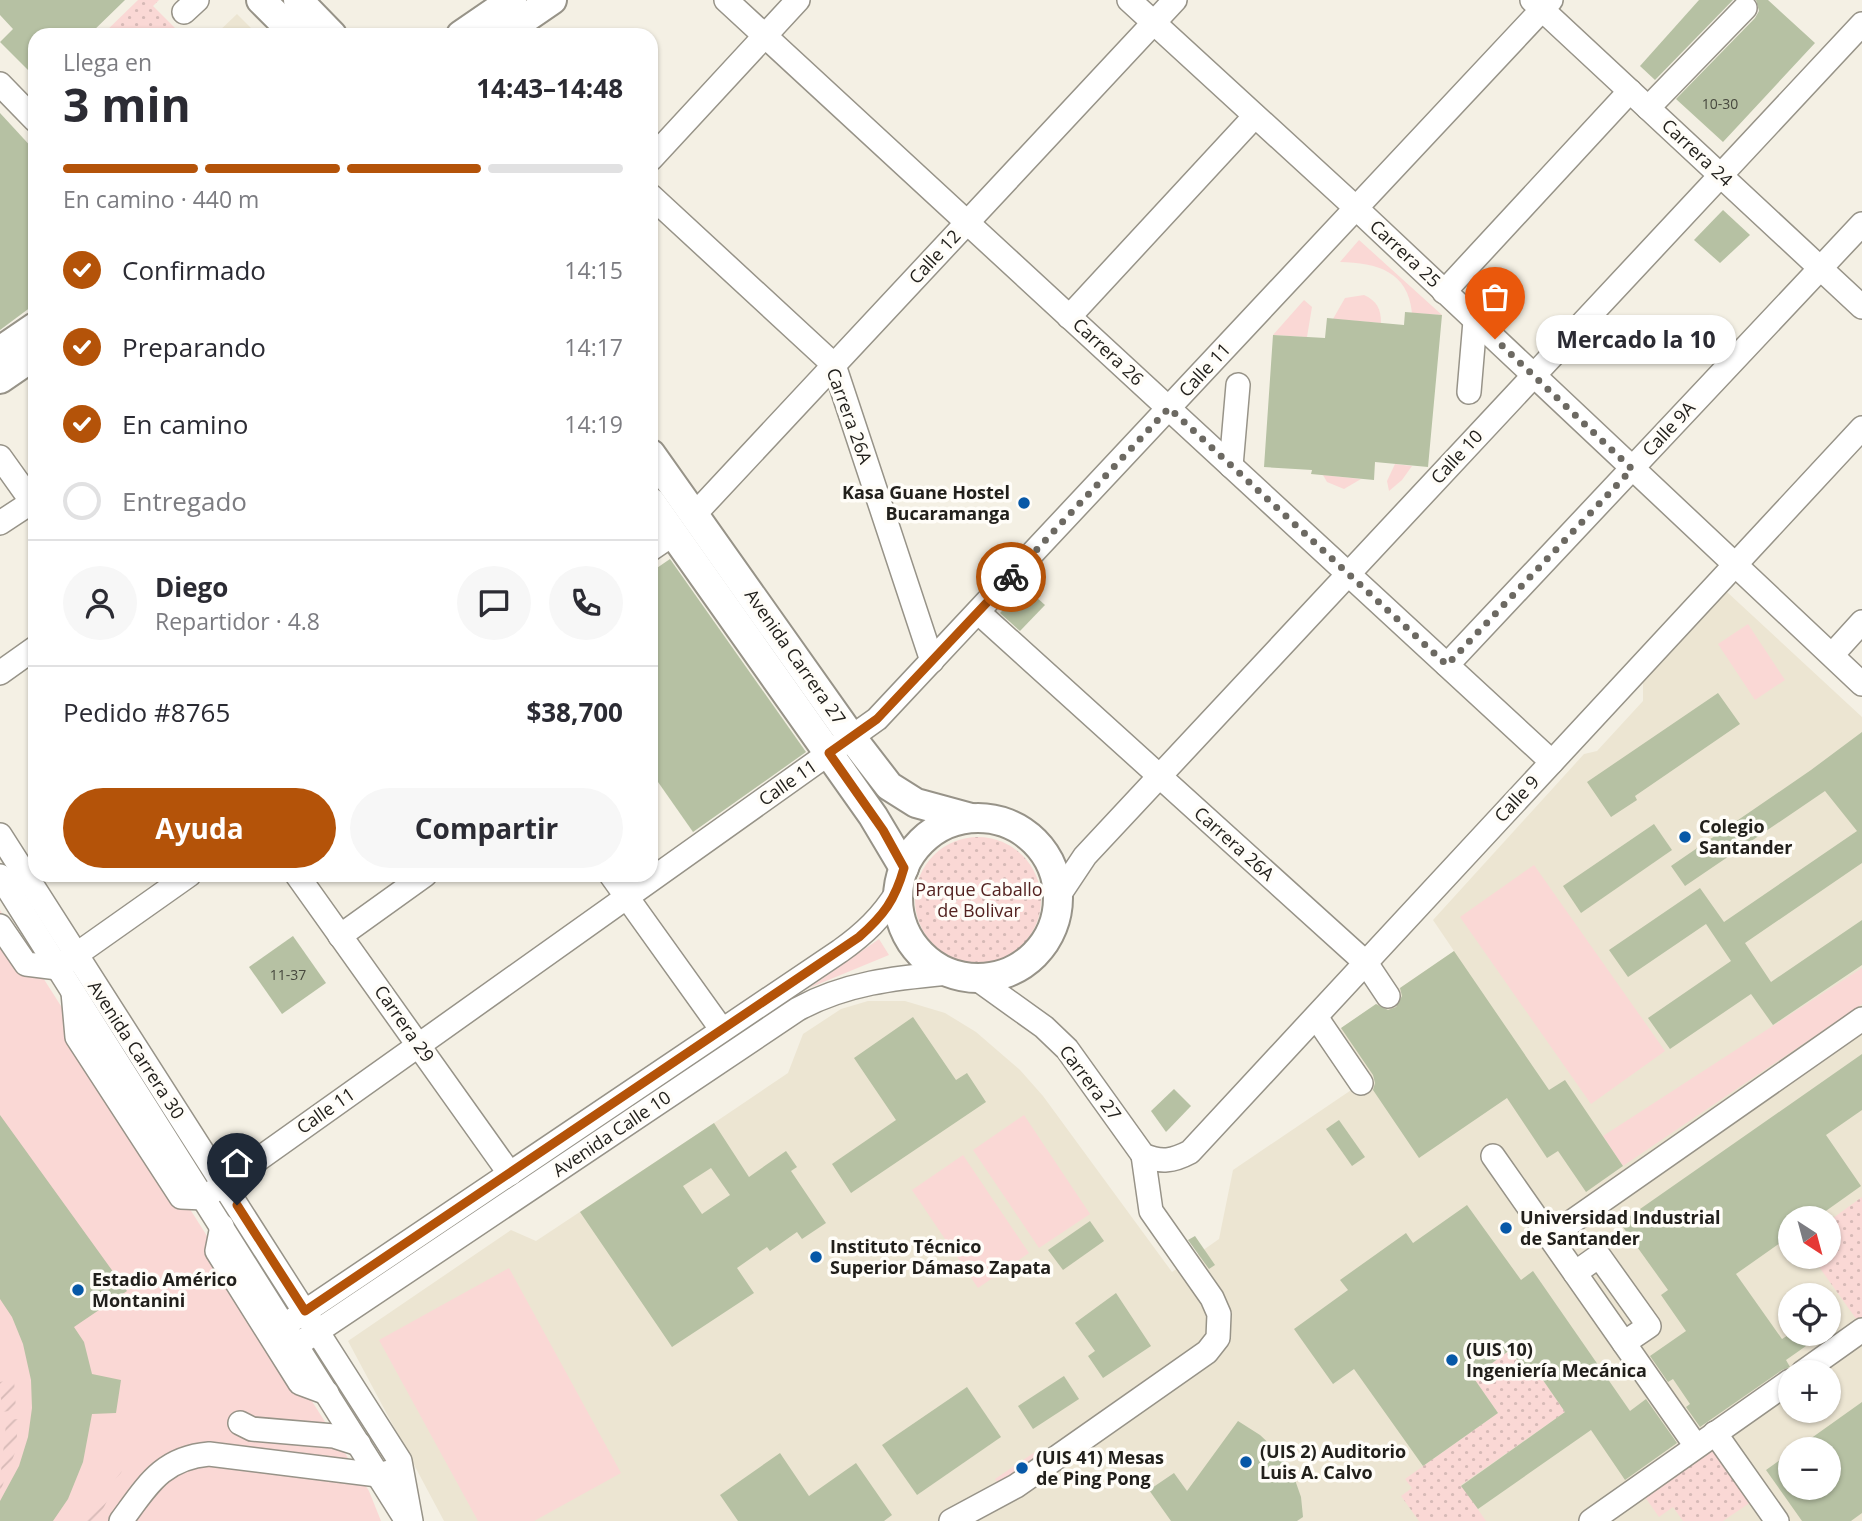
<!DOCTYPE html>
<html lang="es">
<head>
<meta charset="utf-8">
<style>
  :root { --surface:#fff; --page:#f7f7f7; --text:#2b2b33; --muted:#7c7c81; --line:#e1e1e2; --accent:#b45309 }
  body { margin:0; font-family:"Open Sans",sans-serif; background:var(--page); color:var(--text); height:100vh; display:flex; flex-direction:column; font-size:26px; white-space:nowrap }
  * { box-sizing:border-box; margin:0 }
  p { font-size:23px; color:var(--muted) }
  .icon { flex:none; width:38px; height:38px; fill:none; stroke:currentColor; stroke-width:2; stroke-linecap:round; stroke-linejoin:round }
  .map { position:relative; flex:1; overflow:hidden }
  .details { position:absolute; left:28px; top:28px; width:630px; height:854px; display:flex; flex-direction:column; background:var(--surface); border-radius:21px; box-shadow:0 2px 5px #0004 }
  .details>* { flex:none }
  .needle { width:46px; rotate:144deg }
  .tools { position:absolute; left:1778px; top:1206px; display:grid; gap:14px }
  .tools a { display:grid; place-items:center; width:63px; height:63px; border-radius:50%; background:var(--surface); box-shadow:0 2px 5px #0004; font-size:35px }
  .pin { position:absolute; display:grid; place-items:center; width:60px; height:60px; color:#fff; margin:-72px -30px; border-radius:50% 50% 50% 0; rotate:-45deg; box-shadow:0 0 7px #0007 }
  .pin .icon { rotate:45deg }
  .courier { position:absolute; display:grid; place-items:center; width:70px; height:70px; margin:-35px; border:5px solid #b45309; border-radius:50%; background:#fff; color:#222; box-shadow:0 2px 9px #0007 }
  .bubble { position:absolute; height:49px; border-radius:24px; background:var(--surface); box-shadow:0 2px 5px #0004; font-size:23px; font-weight:700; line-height:49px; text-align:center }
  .summary em { font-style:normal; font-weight:700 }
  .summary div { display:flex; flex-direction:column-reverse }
  .summary { display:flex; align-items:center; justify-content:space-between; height:119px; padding:0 35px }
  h1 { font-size:46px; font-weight:700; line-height:52px }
  .bar { display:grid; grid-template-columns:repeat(4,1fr); gap:10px 7px; align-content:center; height:84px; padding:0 35px }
  .bar i { height:9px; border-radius:5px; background:var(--line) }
  .bar .on { background:var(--accent) }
  .bar p { grid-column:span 4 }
  .line { display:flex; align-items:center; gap:18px; padding:0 35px; border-top:2px solid var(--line) }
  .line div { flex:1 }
  .round { display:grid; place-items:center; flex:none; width:74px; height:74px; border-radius:37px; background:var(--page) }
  ol { padding:0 35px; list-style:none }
  li { display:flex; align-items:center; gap:21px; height:77px }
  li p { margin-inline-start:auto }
  li .icon { padding:7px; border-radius:50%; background:var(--accent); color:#fff; stroke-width:4 }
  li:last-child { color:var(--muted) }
  li i { width:38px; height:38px; border:4px solid var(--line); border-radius:50% }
  .action { display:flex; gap:14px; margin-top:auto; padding:14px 35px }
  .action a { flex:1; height:80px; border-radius:42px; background:var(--accent); color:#fff; font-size:28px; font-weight:700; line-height:80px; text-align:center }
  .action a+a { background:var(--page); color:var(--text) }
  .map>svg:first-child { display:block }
</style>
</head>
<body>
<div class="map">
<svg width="1862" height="1521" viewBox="0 0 1862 1521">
  <defs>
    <pattern id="park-dots" width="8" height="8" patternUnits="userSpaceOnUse" patternTransform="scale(1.75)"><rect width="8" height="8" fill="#fad8d5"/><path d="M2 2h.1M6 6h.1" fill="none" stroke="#d6b9b6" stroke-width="1.8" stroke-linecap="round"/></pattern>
    <pattern id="garden-furrows" width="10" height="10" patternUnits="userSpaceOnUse" patternTransform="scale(1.75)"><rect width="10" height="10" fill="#fad8d5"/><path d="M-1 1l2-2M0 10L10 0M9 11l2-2" fill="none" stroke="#d6b9b6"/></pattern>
  </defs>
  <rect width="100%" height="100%" fill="#f4f0e4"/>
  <g fill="#ece5d2" fill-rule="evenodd">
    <path d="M237,14L258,35H215Z"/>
    <path d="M1727,592L1862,717V1521H444L348,1341L511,1230L536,1241L714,1123L788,1073L803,1034L841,1009L868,1001H905L945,1013L976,1032L1020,1070L1043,1096L1172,1272L1219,1239L1233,1170L1366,1080L1334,1033L1454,951L1433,920L1584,754L1597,751L1643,701V681ZM1790,1218H1829V1256H1790ZM1790,1295H1829V1334H1790ZM1790,1372H1829V1410H1790ZM1790,1449H1829V1488H1790Z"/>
  </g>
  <g fill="#fad8d5">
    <path d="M1359,240L1442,315L1412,313C1408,271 1377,263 1340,262Z"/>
    <path d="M1364,295C1377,301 1381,309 1381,323L1333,319L1345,298Z"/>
    <path d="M1304,300L1312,307L1307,337L1273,335Z"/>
    <path d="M1395,464L1412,466L1402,480L1389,491L1387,481Z"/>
    <path d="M1323,475L1361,479L1344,489L1327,482Z"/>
    <path d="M1748,624L1785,680L1755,700L1718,644Z"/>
    <path d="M1534,865L1665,1051L1591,1104L1460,917Z"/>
    <path d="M0,910L369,1491L381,1521H0Z"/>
    <path d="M879,939L889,955L809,988Z"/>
    <path d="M1862,968V1004L1623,1166L1603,1136Z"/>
    <path d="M1024,1115L1090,1214L1039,1248L973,1150Z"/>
    <path d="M963,1155L1029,1253L978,1288L912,1190Z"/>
    <path d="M509,1268L621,1473L534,1521H478L379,1340Z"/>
    <path d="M1041,1448L1048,1458L1002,1489L995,1479Z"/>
  </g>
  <g fill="url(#park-dots)">
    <path d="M138,0H159L153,6L182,35H102Z"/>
    <circle cx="978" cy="900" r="63"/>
    <path d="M1862,1197V1317L1857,1320L1812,1257L1829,1256V1221Z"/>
    <path d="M1510,1350L1528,1375L1536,1370L1565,1412L1461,1485L1486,1521H1419L1401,1496L1412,1488L1405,1479L1498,1413L1473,1377Z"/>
    <path d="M1714,1449L1751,1502L1723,1521H1683L1673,1507L1659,1517L1645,1497Z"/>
  </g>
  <g fill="url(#garden-furrows)">
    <path d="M14,1379L16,1410L2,1412L0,1382Z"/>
    <path d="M18,1419L16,1450L0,1492C0,1467 5,1445 6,1420Z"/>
    <path d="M122,1471L97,1521H82Z"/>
  </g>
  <g fill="#b6c1a3" fill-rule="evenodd">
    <path d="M0,0H125L89,35H35V77L0,42L13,29L0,15Z"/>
    <path d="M1699,0H1733L1655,80L1640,66Z"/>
    <path d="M1756,0H1768L1815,43L1723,142L1676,99L1755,18L1759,11Z"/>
    <path d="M0,113L35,151V304L0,330Z"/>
    <path d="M1723,210L1750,235L1720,263L1694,240Z"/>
    <path d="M1405,312L1442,315L1428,467L1375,462L1374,480L1311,474L1312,470L1264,467L1273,335L1325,338L1327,318L1404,325Z"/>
    <path d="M670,559L806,752L693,832L651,772V572Z"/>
    <path d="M1025,587L1045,605L1020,631L1000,613Z"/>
    <path d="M1718,693L1740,724L1635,796L1637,800L1611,817L1587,782Z"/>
    <path d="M1862,732V863L1745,943L1771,982L1862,920V965L1773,1025L1751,994L1670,1049L1648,1018L1731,961L1706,924L1628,977L1609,950L1700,888L1724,922L1857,831L1825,791L1685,886L1671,866L1811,770Z"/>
    <path d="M1654,824L1672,850L1581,913L1563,886Z"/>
    <path d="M293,936L326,983L282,1014L249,967Z"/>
    <path d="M1454,951L1549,1090L1565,1080L1623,1166L1586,1192L1558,1151L1547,1158L1507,1098L1419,1158L1373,1090L1375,1083L1373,1075L1341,1028L1376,1004L1388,1010L1396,1007L1402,996L1400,988Z"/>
    <path d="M913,1017L956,1080L967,1073L986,1102L851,1193L832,1164L896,1120L854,1058Z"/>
    <path d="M1862,1054V1110L1826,1135L1861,1186L1816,1218H1790V1236L1736,1274L1782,1339L1790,1334H1797L1806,1346L1786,1360L1790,1367L1782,1370L1700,1427L1686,1407L1690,1404L1673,1379L1668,1382L1650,1356L1686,1331L1661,1295L1668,1290L1620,1223Z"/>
    <path d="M1174,1089L1191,1106L1166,1132L1151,1111Z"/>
    <path d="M0,1115L127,1291L74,1327L84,1342L92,1374L121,1380L116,1413L92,1414L83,1462L68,1499L53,1521H0V1501L19,1466L28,1437L32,1408L31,1380L23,1344L12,1317L0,1299Z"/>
    <path d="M1339,1120L1365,1157L1352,1166L1326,1129Z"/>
    <path d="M714,1123L749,1177L786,1151L797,1167L791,1171L826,1223L802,1239L797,1232L770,1251L767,1247L737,1268L754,1293L672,1347L580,1212ZM711,1168L730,1195L702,1214L683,1186Z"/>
    <path d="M1467,1205L1521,1280L1533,1271L1630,1411L1646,1399L1677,1443L1625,1480L1591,1430L1478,1509L1461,1486L1565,1412L1536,1370L1528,1375L1510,1350L1473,1377L1498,1413L1423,1466L1354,1369L1333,1384L1294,1329L1348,1290L1340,1280L1406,1233L1413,1243Z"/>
    <path d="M1090,1221L1104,1241L1063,1270L1048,1250Z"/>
    <path d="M1195,1236L1215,1265L1209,1269L1188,1240Z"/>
    <path d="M1116,1293L1151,1346L1103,1378L1088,1356L1095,1351L1075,1323Z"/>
    <path d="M1064,1376L1079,1399L1033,1429L1018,1406Z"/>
    <path d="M967,1387L1001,1437L917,1495L882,1445Z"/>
    <path d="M1862,1402V1513L1851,1521H1802L1766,1470L1790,1453V1488H1829V1449H1796Z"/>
    <path d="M1238,1421L1260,1435L1278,1452L1294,1477L1301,1497L1303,1517L1297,1521H1171L1149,1490L1174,1473L1187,1491Z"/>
    <path d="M780,1453L809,1496L856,1463L892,1515L884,1521H738L720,1495Z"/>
  </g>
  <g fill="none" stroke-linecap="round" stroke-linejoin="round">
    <g stroke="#979388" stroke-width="26">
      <g id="minor">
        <path d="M726,0L1552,762"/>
        <path d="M1129,0L1356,208L1862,684"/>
        <path d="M1532,0L1862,307"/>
        <path d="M184,12L197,0"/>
        <path d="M0,84L35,120"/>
        <path d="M1648,108L1745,8"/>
        <path d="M651,159L798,0"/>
        <path d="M651,196L834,365L932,661"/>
        <path d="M1444,292L1630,91"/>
        <path d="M1069,317L1255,116"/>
        <path d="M1469,392L1475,321"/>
        <path d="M0,457L35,506"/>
        <path d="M1231,466L1238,385"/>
        <path d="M694,515L1175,0"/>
        <path d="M0,523L35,500"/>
        <path d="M651,549L673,534"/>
        <path d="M978,612L1366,963L1388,996"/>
        <path d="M1832,655L1862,622"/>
        <path d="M1447,665L1862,224"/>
        <path d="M0,673L35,648"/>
        <path d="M0,835L400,1461L411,1521"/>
        <path d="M297,875L510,1174"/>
        <path d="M611,875L722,1030"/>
        <path d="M0,876L405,1518"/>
        <path d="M1059,895L1085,856L1862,24"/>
        <path d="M0,926L26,964L58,968"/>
        <path d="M340,936L425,875"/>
        <path d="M63,964L189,875"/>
        <path d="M977,979L1044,1027L1067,1049L1143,1155C1161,1163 1173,1161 1190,1152L1862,428"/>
        <path d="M73,992L77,1037L181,1197L204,1198L877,719L1551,0"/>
        <path d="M1316,1017L1361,1083"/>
        <path d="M1493,1156L1696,1446"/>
        <path d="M222,1226L217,1251L300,1383L327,1393"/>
        <path d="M1550,1237L1862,1019"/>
        <path d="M1575,1273L1599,1256L1649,1326L1624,1343"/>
        <path d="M294,1319L840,951C864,934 882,917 898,891"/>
        <path d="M306,1339L798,1009C846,983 895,978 948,973"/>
        <path d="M1803,1372L1862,1330"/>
        <path d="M240,1423L252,1429L334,1436L359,1444"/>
        <path d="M1715,1433L1777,1521"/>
        <path d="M121,1521C147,1486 162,1458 209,1454L378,1475L389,1472"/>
        <path d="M951,1521L1016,1486L1207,1352L1218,1338L1219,1314L1212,1298L1151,1211L1143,1155"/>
        <path d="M1591,1521L1790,1381"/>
      </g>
    </g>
    <g stroke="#979388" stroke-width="32">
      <g id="major">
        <path d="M261,0L296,35"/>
        <path d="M298,0L332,35"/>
        <path d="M461,35L512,0"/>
        <path d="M501,35L552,0"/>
        <path d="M0,351L35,327"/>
        <path d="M0,379L35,355"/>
        <path d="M651,454L852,738L889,786L916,803L971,818"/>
        <path d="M651,502L873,816L904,868"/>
        <circle cx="978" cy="898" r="80"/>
      </g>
    </g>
    <use href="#minor" stroke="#fff" stroke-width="23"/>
    <use href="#major" stroke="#fff" stroke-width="28"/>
  </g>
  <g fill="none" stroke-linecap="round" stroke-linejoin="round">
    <path stroke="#6c6962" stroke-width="7" stroke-dasharray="0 12.6" d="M1011,577L1169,408L1447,665L1632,469L1495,339"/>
    <path stroke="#b45309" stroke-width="9" d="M237,1205L305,1311L859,937C884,915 895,900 904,868L883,830L829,753L877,719L1011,577"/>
  </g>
  <g fill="#0758a7" stroke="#fffdf8" stroke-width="2.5">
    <circle cx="1024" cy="503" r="7"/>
    <circle cx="1685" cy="837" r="7"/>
    <circle cx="1506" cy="1228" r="7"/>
    <circle cx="816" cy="1257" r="7"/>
    <circle cx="78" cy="1290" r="7"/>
    <circle cx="1452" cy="1360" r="7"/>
    <circle cx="1246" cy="1462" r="7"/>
    <circle cx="1022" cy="1468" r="7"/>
  </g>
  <g text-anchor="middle" stroke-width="7" stroke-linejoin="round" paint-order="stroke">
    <g font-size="14" fill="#47483e">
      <text x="1720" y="109">10-30</text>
      <text x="288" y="980">11-37</text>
    </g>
    <g font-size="18" fill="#22201c" stroke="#fffdf8">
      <text transform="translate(1697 153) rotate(43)" y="6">Carrera 24</text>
      <text transform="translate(1405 254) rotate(43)" y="6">Carrera 25</text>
      <text transform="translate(935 257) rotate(-47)" y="6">Calle 12</text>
      <text transform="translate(1108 352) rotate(43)" y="6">Carrera 26</text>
      <text transform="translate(1205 370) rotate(-47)" y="6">Calle 11</text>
      <text transform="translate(849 416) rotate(70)" y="6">Carrera 26A</text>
      <text transform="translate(1669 429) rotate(-47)" y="6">Calle 9A</text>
      <text transform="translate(1457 457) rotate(-47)" y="6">Calle 10</text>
      <text transform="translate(795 657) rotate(55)" y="6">Avenida Carrera 27</text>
      <text transform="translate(788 783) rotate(-35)" y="6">Calle 11</text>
      <text transform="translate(1517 799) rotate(-47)" y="6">Calle 9</text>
      <text transform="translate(1234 844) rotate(42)" y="6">Carrera 26A</text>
      <text transform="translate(404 1024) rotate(55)" y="6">Carrera 29</text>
      <text transform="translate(136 1050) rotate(57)" y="6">Avenida Carrera 30</text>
      <text transform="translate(1090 1083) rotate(53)" y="6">Carrera 27</text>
      <text transform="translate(326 1111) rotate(-35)" y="6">Calle 11</text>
      <text transform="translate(612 1134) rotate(-34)" y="6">Avenida Calle 10</text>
    </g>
    <g font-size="18" font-weight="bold" fill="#22201c" stroke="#fffdf8" text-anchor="start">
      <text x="1010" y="499" text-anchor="end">Kasa Guane Hostel<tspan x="1010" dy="21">Bucaramanga</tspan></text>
      <text x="1699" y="833">Colegio<tspan x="1699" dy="21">Santander</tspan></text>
      <text x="1520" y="1224">Universidad Industrial<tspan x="1520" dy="21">de Santander</tspan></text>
      <text x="830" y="1253">Instituto Técnico<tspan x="830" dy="21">Superior Dámaso Zapata</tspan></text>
      <text x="92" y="1286">Estadio Américo<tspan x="92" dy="21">Montanini</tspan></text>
      <text x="1466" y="1356">(UIS 10)<tspan x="1466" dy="21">Ingeniería Mecánica</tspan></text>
      <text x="1260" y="1458">(UIS 2) Auditorio<tspan x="1260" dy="21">Luis A. Calvo</tspan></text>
      <text x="1036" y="1464">(UIS 41) Mesas<tspan x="1036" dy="21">de Ping Pong</tspan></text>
    </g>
    <g font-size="18" fill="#532220" stroke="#fffdf8">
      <text x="979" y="896">Parque Caballo<tspan x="979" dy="21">de Bolivar</tspan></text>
    </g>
  </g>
</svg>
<div class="tools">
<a><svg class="needle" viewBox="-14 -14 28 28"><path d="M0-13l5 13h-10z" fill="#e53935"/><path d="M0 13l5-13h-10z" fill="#7c7c81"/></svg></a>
<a><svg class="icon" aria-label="locate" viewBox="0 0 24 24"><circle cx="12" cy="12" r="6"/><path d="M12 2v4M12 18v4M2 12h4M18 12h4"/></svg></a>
<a>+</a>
<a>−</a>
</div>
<div class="pin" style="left:1495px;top:339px;background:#ea580c"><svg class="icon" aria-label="bag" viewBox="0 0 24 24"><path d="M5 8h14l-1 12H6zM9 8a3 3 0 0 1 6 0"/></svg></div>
<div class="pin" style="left:237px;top:1205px;background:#1f2937"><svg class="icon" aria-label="home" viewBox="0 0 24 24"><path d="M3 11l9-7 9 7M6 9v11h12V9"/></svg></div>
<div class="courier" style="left:1011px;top:577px"><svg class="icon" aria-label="bike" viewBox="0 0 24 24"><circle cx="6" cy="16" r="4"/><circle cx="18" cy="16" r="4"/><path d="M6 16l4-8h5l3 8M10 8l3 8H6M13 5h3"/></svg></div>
<div class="bubble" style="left:1536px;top:315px;width:200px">Mercado la 10</div>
<section class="details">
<div class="summary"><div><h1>3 min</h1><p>Llega en</p></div><em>14:43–14:48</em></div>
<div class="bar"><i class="on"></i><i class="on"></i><i class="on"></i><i></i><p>En camino · 440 m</p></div>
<ol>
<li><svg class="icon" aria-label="check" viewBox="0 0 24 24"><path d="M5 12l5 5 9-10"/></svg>Confirmado<p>14:15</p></li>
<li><svg class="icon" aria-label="check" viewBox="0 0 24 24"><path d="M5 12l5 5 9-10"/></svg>Preparando<p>14:17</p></li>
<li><svg class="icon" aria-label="check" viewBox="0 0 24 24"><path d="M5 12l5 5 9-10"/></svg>En camino<p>14:19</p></li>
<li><i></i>Entregado</li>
</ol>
<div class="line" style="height:126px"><a class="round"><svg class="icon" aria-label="person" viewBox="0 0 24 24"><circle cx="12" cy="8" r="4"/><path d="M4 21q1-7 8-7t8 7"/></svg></a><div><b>Diego</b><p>Repartidor · 4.8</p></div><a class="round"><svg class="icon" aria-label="chat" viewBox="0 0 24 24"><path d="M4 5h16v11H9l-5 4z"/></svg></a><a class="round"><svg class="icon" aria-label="phone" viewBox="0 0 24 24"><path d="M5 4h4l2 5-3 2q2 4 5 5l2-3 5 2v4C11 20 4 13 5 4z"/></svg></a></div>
<div class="line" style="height:91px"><div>Pedido #8765</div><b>$38,700</b></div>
<div class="action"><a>Ayuda</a><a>Compartir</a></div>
</section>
</div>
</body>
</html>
